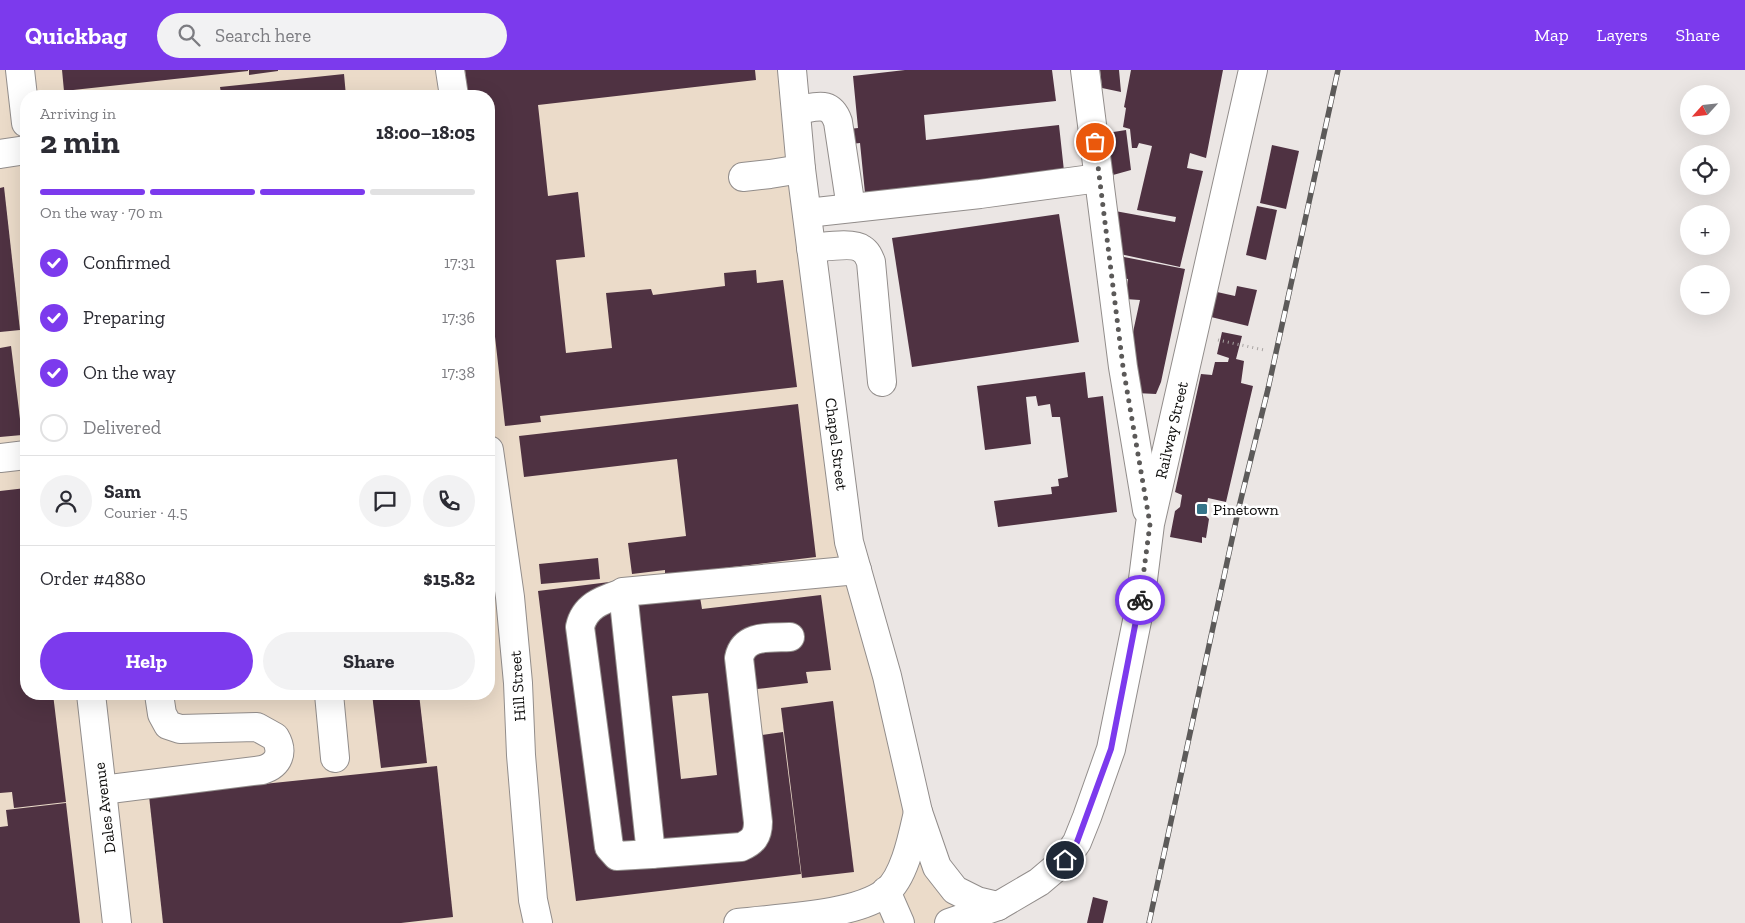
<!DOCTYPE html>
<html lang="en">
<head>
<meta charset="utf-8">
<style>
  :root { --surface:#fff; --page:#f2f2f3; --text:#2b2b33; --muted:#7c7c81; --line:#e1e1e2; --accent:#7c3aed }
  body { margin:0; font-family:"Zilla Slab",serif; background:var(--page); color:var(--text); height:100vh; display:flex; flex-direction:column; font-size:19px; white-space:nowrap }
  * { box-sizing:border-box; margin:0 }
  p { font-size:16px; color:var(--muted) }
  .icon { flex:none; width:28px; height:28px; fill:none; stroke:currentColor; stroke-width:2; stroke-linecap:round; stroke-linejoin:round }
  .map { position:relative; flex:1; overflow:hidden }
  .drawer { position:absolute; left:20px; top:20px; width:475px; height:610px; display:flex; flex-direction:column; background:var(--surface); border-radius:20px; box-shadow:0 5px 20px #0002 }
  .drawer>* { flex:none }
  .needle { width:32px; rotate:243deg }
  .controls { position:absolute; left:1680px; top:15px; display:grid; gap:10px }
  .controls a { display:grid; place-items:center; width:50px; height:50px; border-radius:50%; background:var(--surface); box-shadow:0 5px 20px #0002; font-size:25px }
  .pin { position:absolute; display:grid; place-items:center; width:42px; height:42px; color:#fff; margin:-21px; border:2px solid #fff; border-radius:50%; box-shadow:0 1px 5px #0007 }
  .courier { position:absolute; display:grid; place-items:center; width:50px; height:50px; margin:-25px; border:4px solid #7c3aed; border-radius:50%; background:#fff; color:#222; box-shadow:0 1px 6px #0007 }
  .head em { font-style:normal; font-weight:700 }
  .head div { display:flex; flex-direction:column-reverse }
  .head { display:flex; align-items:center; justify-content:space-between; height:85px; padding:0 20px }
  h1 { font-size:32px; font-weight:700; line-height:38px }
  .bar { display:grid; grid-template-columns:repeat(4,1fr); gap:8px 5px; align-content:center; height:60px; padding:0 20px }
  .bar i { height:6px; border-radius:4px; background:var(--line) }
  .bar .current { background:var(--accent) }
  .bar p { grid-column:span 4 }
  .line { display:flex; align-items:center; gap:12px; padding:0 20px; border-top:1px solid var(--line) }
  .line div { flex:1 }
  .round { display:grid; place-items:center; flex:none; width:52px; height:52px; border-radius:26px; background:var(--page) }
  ol { padding:0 20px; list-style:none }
  li { display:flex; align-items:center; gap:15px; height:55px }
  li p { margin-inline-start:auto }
  li .icon { padding:5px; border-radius:50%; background:var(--accent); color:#fff; stroke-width:4 }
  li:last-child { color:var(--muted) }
  li i { width:28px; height:28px; border:2px solid var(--line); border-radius:50% }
  .primary-button { display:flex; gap:10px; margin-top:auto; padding:10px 20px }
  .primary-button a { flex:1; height:58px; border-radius:30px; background:var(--accent); color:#fff; font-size:20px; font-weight:700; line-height:58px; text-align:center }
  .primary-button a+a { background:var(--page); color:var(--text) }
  header { display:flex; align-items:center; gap:30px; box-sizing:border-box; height:70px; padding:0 25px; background:var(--accent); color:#fff }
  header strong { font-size:24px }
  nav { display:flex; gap:28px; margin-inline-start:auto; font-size:18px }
  .search { width:350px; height:45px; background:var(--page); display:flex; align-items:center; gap:12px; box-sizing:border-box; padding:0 18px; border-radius:28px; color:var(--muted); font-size:19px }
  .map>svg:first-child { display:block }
</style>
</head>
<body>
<header>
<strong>Quickbag</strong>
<div class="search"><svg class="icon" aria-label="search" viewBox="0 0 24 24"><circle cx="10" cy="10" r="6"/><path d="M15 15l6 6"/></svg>Search here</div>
<nav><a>Map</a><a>Layers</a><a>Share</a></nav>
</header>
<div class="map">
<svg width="1745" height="853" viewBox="0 0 1745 853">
  <rect width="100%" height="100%" fill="#ebe6e4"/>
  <path fill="#ebdbc9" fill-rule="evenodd" d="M0,0H791L848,472L918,746L968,830L955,853H0ZM26,26H489V624H26Z"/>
  <g fill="#4f3242" fill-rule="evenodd">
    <path d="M62,0H248V1L64,21Z"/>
    <path d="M249,0H278V1L249,5Z"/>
    <path d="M465,0H755L756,10L538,35L548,126L578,122L585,187L556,190L566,283L612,278L606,223L651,219L653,225L725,216L724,203L756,200L757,213L783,210L797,317L540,346L541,352L505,356L489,213V26H468Z"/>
    <path d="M905,0H1052L1056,31L924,45L926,70L1059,55L1064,101L865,123L860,73L851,74L849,59L858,58L853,6Z"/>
    <path d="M1100,0H1119L1121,22L1102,18Z"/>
    <path d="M1131,0H1223L1206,88L1190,83L1187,98L1203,101L1180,197L1120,184L1115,141L1175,152L1176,147L1137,140L1152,76L1139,73L1137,78H1132L1130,59L1123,57L1126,38L1124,37Z"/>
    <path d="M344,4L346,26H200V25L221,23L220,17Z"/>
    <path d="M1126,60L1131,100L1113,105L1107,63Z"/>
    <path d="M1272,75L1299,81L1286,139L1260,133Z"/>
    <path d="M4,117L20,260L0,262V118Z"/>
    <path d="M1257,136L1277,140L1266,190L1246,185Z"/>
    <path d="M1059,144L1079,272L912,297L892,168Z"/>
    <path d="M1119,186L1185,199L1161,312L1156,324L1136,323L1130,276L1140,230L1125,229L1128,209L1121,208Z"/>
    <path d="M1237,216L1257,220L1248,256L1211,247L1217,222L1235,226Z"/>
    <path d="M1222,262L1242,266L1236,289L1244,291L1241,313L1253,316L1226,432L1208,428L1205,445L1209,449L1206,468L1202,467V473L1170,467L1175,441L1180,437L1182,425L1175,422L1201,304L1212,305L1215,292H1228L1229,288L1217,284Z"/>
    <path d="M11,276L22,365L0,367V278Z"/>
    <path d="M1085,302L1088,328L1103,326L1117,442L998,457L994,431L1052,424L1051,417L1059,416L1058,409L1068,407L1060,347H1052L1050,334L1038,336L1036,326L1026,327L1031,374L985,380L977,316Z"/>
    <path d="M798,334L816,487L665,505V500L632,504L628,473L686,466L677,389L524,407L519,366Z"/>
    <path d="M26,418V624H53L66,732L14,738L12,722L0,723V421Z"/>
    <path d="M598,488L600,509L541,514L539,494Z"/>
    <path d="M649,507L700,527L702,539L821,525L831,600L806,602L808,613L757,619L762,665L783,662L801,804L576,831L538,521ZM708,623L717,705L681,709L672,626Z"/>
    <path d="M372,624H419L427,693L381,698Z"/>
    <path d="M833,631L854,802L802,808L781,638Z"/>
    <path d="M437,696L453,847L401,853H163L149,726Z"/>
    <path d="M66,733L80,853H0V757L8,756L6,740Z"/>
    <path d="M1093,827L1108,831L1103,853H1087Z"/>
  </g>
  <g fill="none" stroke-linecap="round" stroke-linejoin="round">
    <g stroke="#928d8b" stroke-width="30">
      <g id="minor">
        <path d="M20,0L26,53"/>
        <path d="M450,0L454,26"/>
        <path d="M792,0L801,99L849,472L887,606L918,742L937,797L955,820L977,831L998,836"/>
        <path d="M1085,0L1123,297L1147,440"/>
        <path d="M796,40C815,38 830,29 838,52L851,138"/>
        <path d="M0,84L26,80"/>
        <path d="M743,107L770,104L801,99"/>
        <path d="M807,143L980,124L1099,108"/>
        <path d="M811,178C824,177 853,172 862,179C867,182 869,187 871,192L882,312"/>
        <path d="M489,380L510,527L518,613L521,685L533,830L538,853"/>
        <path d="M0,388L26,385"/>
        <path d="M625,522C606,529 585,534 580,557L609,777L617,786L652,784"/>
        <path d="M790,567C771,568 744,564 739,588L758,752C758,766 753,772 741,777L651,784L623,522L857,500"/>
        <path d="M91,624L117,853"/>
        <path d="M329,624L335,688"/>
        <path d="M102,720L262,700C279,695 284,682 275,667L257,657L180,659L168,655L162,644L159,624"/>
        <path d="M886,821L900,853"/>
        <path d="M738,853C777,848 856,846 886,822C905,807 913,764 918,742"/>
        <path d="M949,853L998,836L1039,812L1065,790L1077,772L1087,747L1111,679L1139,541L1150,454L1253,0"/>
      </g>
    </g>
    <path stroke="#a9a5a3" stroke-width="3" stroke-dasharray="1 4" stroke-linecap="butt" d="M1218,270L1264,280"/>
    <use href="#minor" stroke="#fff" stroke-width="28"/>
    <g stroke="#5c5a59" stroke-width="5.5">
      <path id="rail" d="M1149,853L1239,437L1268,319L1338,0"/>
    </g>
    <use href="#rail" stroke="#fff" stroke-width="4" stroke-dasharray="11" stroke-linecap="butt"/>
  </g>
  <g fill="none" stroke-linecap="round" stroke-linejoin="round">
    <path stroke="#5b5958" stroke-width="5" stroke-dasharray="0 9" d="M1095,72L1123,297L1150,454L1140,530"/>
    <path stroke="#7c3aed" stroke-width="6" d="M1065,790L1077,772L1111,679L1140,530"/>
  </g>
  <rect fill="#357489" stroke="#fff" stroke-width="2" x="1196" y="433" width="12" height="12" rx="2.5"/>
  <g text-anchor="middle" stroke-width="5" stroke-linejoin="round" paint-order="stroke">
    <g font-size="16" fill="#0e0d0c" stroke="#fff">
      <text transform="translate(1171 360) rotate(-77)" y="6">Railway Street</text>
      <text transform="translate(837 374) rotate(83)" y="6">Chapel Street</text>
      <text transform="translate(517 616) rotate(-94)" y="6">Hill Street</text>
      <text transform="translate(104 738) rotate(-97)" y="6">Dales Avenue</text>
    </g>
    <g font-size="16" fill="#0e0d0c" stroke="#fff" text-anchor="start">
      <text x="1213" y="445">Pinetown</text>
    </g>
  </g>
</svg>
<div class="controls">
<a><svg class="needle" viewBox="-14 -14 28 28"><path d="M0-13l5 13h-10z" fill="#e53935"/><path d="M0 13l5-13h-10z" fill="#7c7c81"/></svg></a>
<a><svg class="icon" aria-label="locate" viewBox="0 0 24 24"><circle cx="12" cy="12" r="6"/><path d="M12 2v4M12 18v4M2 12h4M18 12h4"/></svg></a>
<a>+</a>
<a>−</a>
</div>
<div class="pin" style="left:1095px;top:72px;background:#ea580c"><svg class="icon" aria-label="bag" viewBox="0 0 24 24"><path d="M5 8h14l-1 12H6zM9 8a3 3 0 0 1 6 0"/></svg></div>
<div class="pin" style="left:1065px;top:790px;background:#1f2937"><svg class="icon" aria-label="home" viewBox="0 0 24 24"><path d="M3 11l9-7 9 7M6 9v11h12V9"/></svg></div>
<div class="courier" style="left:1140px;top:530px"><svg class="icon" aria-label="bike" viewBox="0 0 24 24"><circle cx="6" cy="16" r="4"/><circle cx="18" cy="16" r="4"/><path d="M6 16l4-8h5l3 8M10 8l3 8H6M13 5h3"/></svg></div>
<section class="drawer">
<div class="head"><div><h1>2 min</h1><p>Arriving in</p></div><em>18:00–18:05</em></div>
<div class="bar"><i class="current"></i><i class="current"></i><i class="current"></i><i></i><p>On the way · 70 m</p></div>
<ol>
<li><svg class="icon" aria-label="check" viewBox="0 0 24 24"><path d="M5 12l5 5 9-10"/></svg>Confirmed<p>17:31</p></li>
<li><svg class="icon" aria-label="check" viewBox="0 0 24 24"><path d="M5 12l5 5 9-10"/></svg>Preparing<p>17:36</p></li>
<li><svg class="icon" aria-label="check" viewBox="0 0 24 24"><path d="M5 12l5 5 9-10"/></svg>On the way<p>17:38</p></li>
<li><i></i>Delivered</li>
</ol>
<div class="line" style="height:90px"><a class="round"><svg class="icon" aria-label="person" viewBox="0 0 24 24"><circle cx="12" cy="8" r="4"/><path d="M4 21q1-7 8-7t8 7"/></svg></a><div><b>Sam</b><p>Courier · 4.5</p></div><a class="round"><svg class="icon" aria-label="chat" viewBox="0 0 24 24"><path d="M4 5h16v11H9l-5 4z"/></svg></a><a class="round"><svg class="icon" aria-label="phone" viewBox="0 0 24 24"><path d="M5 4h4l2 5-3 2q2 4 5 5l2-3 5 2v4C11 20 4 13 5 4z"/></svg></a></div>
<div class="line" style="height:65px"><div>Order #4880</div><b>$15.82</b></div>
<div class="primary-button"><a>Help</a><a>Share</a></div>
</section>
</div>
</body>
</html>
